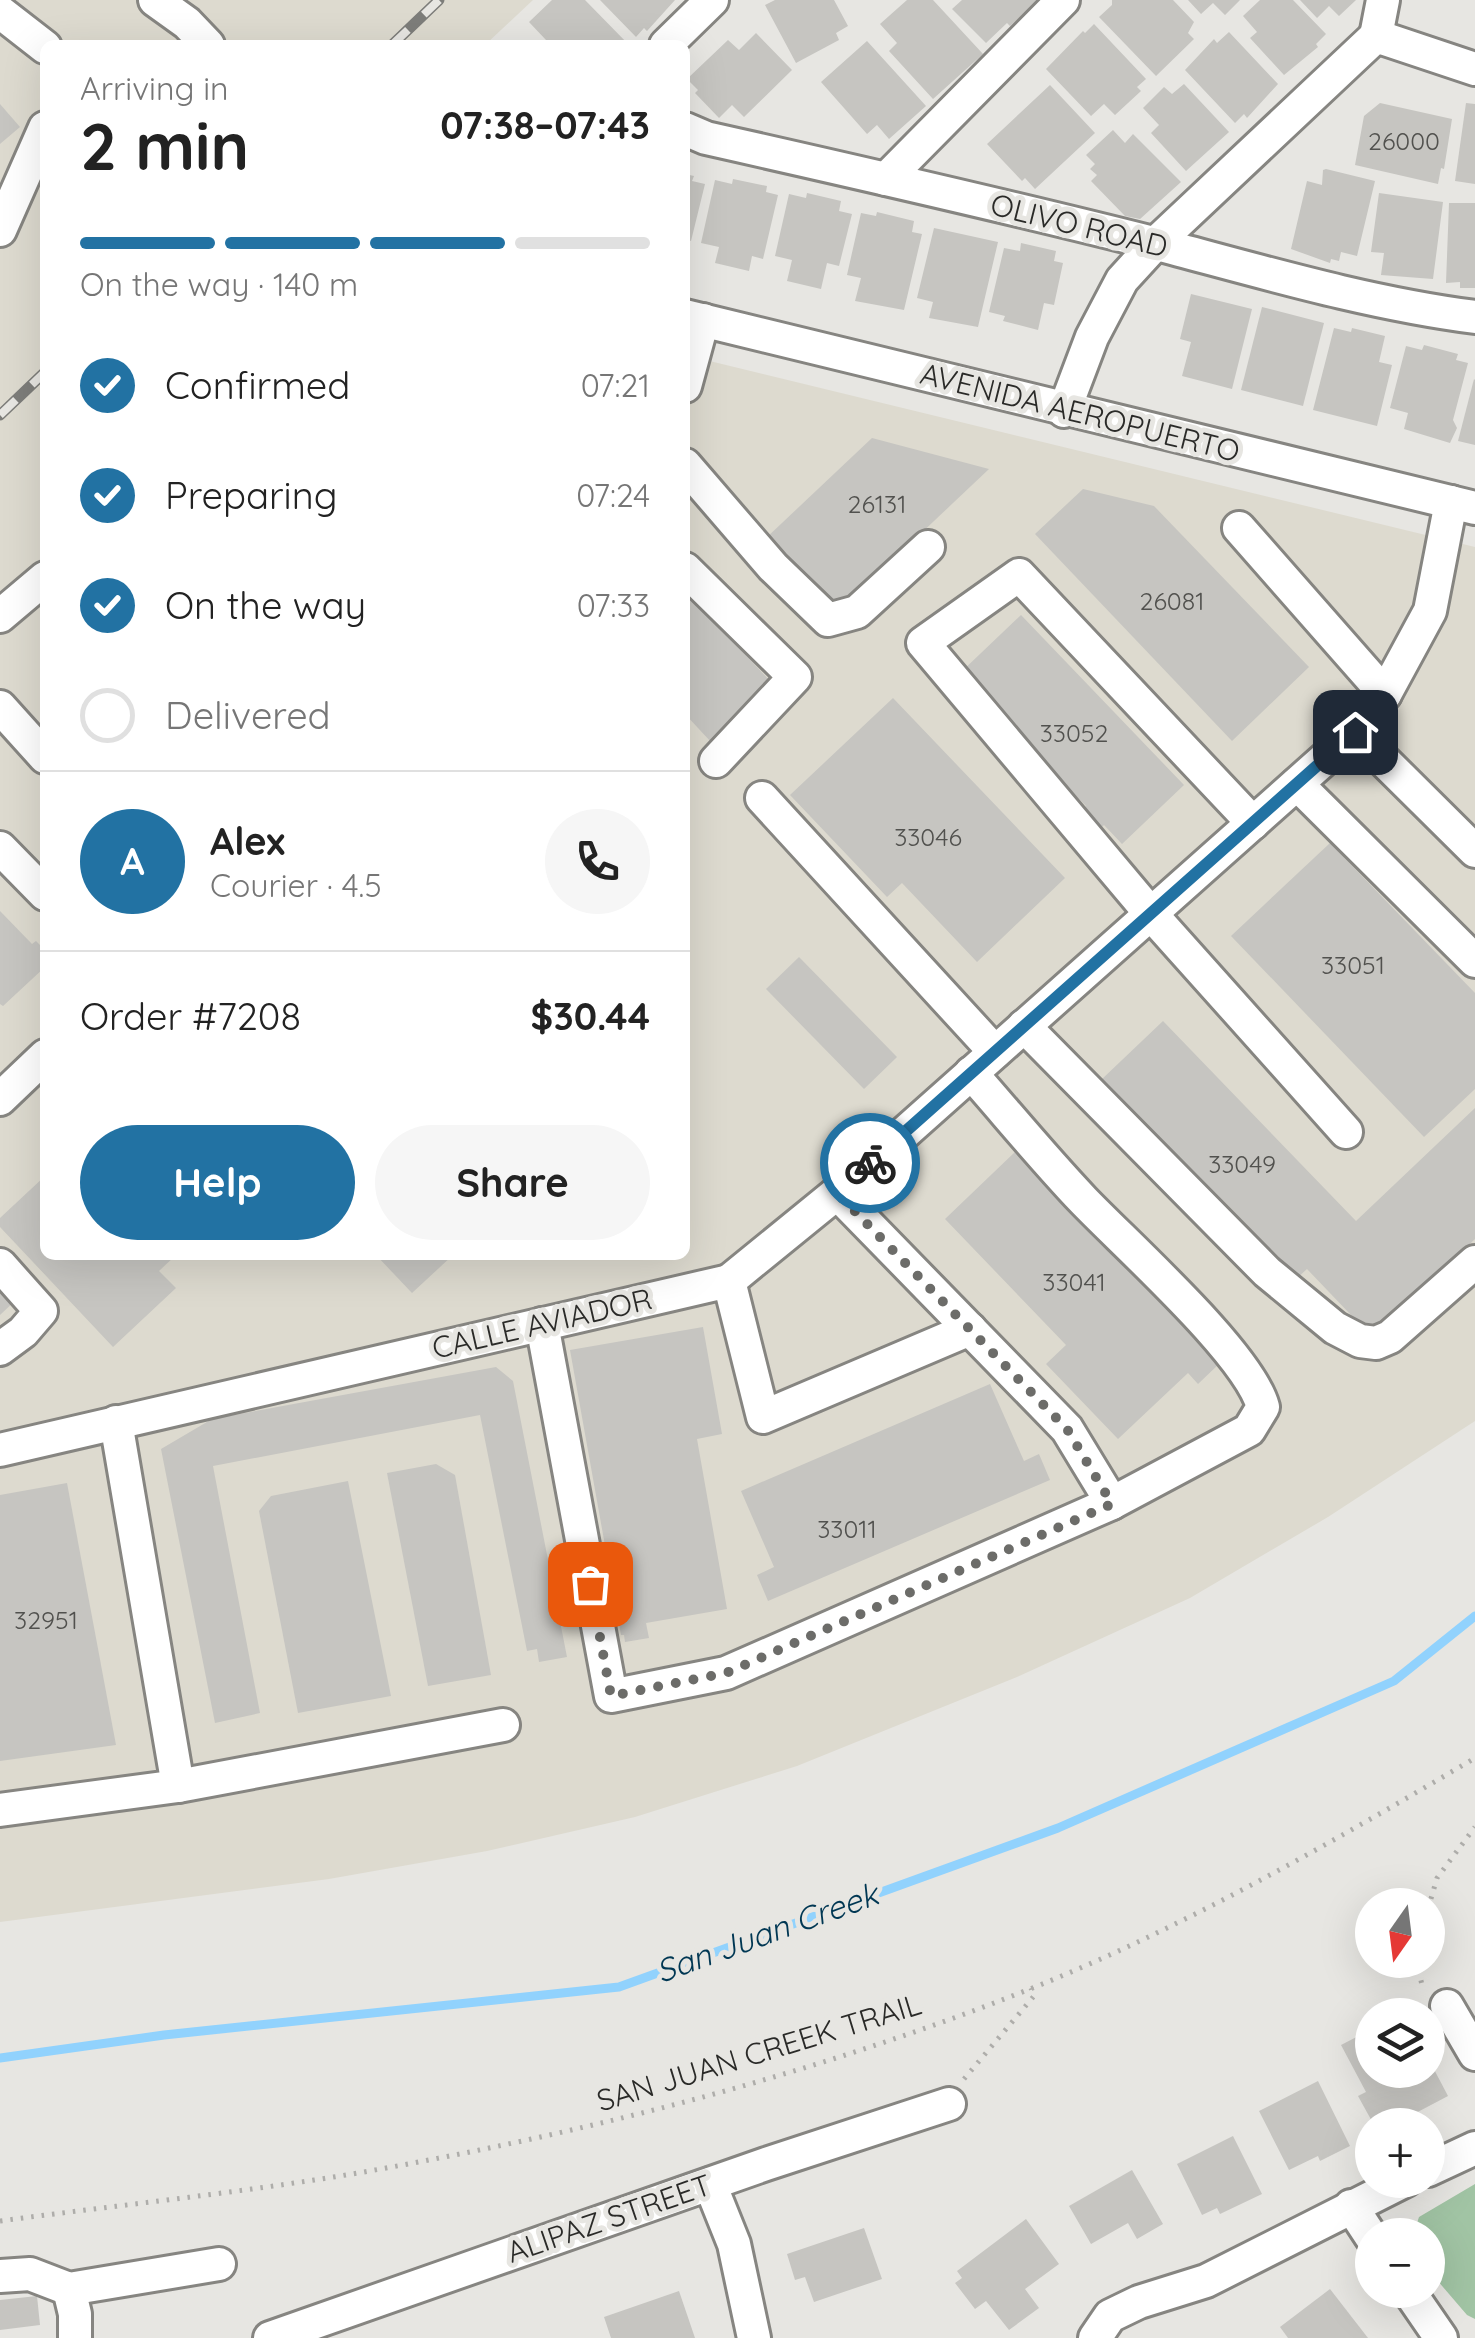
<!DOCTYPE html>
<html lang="en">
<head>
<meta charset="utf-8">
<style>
  :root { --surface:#fff; --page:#f6f6f6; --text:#222; --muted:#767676; --line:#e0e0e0; --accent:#2272a3 }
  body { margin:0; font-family:Quicksand,sans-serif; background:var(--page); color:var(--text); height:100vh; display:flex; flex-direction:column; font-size:38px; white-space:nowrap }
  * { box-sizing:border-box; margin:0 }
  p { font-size:32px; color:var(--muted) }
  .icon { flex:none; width:55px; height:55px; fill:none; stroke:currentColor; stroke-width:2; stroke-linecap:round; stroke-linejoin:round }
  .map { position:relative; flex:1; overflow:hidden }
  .sheet { position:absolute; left:40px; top:40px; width:650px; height:1220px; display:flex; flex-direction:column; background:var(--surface); border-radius:15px; box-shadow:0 10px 40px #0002 }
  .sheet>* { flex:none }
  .needle { width:65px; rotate:194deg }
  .buttons { position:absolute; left:1355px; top:1888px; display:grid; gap:20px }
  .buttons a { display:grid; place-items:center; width:90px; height:90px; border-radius:50%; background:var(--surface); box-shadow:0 10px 40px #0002; font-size:50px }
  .pin { position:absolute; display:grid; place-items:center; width:85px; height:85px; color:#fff; margin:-42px; border-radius:20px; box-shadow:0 5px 15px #0006 }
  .courier { position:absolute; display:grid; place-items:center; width:100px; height:100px; margin:-50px; border:8px solid #2272a3; border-radius:50%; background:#fff; color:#222; box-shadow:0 2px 12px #0007 }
  .headline em { font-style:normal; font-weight:700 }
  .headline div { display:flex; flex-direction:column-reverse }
  .headline { display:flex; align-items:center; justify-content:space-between; height:170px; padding:0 40px }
  h1 { font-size:65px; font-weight:700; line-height:75px }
  .bar { display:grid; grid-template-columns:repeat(4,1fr); gap:15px 10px; align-content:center; height:120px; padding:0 40px }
  .bar i { height:12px; border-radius:8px; background:var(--line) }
  .bar .on { background:var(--accent) }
  .bar p { grid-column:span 4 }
  .line { display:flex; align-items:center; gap:25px; padding:0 40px; border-top:2px solid var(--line) }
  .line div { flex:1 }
  .round { display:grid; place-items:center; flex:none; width:105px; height:105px; border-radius:52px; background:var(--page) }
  ol { padding:0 40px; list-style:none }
  li { display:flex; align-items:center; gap:30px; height:110px }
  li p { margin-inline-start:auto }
  li .icon { padding:10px; border-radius:50%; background:var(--accent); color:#fff; stroke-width:4 }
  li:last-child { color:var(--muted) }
  li i { width:55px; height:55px; border:5px solid var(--line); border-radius:50% }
  .primary-button { display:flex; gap:20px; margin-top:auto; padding:20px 40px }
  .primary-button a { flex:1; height:115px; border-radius:60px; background:var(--accent); color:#fff; font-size:40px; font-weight:700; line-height:115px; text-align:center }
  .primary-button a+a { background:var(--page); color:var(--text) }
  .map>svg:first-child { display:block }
</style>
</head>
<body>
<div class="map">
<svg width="1475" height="2338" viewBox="0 0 1475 2338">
  <rect width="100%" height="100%" fill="#e7e6e2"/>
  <path fill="#dddacf" d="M0,0H533L485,45H45V1255H685V355L1475,547V1421L1328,1517L1190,1598L1017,1677L797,1766L635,1817L487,1851L329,1879L0,1922Z"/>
  <path fill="#a1c4a4" d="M1475,2184V2319L1467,2315L1431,2273L1428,2267V2235H1413L1419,2217Z"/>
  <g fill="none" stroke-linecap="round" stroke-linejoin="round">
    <path stroke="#91d2fd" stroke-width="9" d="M0,2058L164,2035L619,1987L1058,1828L1394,1681L1475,1616"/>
  </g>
  <g fill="#c6c5c1">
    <path d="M552,0H585L629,45H542L546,40L529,22Z"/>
    <path d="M600,0H675L647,31L644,28L636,37Z"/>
    <path d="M775,0H834L848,26L836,33L839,40L796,63L765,5Z"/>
    <path d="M907,0H933L983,54L933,99L889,51L897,43L880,24Z"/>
    <path d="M962,0H1039L1010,26L1007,23L986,43L952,9Z"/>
    <path d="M1112,0H1173L1194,22L1188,33L1194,39L1156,76L1099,17L1112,5Z"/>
    <path d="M1188,0H1240L1225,15L1213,3L1201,14Z"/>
    <path d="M1260,0H1293L1326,34L1316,44L1318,47L1284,75L1250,38L1257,32L1243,16Z"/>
    <path d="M1300,0H1356L1339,16L1329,6L1317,18Z"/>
    <path d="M1094,24L1146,79L1137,87L1141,91L1115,115L1104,104L1091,116L1046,69L1083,31L1085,33Z"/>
    <path d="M1229,32L1278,84L1247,118L1244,114L1235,123L1185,70L1214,39L1217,43Z"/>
    <path d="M756,33L792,70L744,117L732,105L719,118L695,93L698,90L687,79L728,40L739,50Z"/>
    <path d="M867,41L926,106L889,139L877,125L867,134L821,82Z"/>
    <path d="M1184,84L1229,132L1186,171L1151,133L1159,125L1143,108L1164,87L1172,94Z"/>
    <path d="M1050,85L1095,133L1035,189L1025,178L1022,181L987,144Z"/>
    <path d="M1380,103L1452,119L1444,169L1441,168L1438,184L1355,165L1364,116Z"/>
    <path d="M1466,103L1475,104V184L1455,181Z"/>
    <path d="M0,104L20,127L0,144Z"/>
    <path d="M1113,130L1125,143L1133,134L1181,182L1140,219L1125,216L1091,181L1097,175L1090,169L1095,164L1086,155Z"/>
    <path d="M1326,169L1375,181L1357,256L1341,252L1339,261L1331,259L1330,263L1291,249L1307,181L1322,185L1323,170Z"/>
    <path d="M685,174L694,176L692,181L705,184L691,241L685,239Z"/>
    <path d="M733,179L767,186L766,192L778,195L763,259L752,256L749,271L715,263L719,247L701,243L715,180L732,184Z"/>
    <path d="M807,193L841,201L839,211L852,214L839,266L827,263L821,289L787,281L792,260L775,256L789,194L806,198Z"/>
    <path d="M1379,193L1443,202L1433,279L1381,275L1384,253L1371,252Z"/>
    <path d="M1449,203H1475V288H1460V282L1446,283Z"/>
    <path d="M877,212L914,221L912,232L922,234L904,310L855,301L861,278L847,275L861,213L876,216Z"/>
    <path d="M934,228L998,242L978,327L929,318L933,302L917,298Z"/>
    <path d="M1021,243L1056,251L1054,261L1063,263L1054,305L1044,303L1038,330L1003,321L1005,316L989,312L1004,248L1020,251Z"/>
    <path d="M1191,294L1252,309L1232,389L1182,376L1191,342L1180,339Z"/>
    <path d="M1262,307L1324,323L1303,406L1241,390Z"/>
    <path d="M1334,328L1351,332L1352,328L1385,336L1379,362L1392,365L1377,426L1313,410Z"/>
    <path d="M1424,345L1458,354L1456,360L1468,363L1453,420L1457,428L1450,443L1404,429L1408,413L1390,408L1406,346L1422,350Z"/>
    <path d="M1474,379L1475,380V445L1458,441Z"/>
    <path d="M872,438L989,469L843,607L827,605L764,540Z"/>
    <path d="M1083,489L1154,506L1309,667L1232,741L1035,534Z"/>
    <path d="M685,591L773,684L711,742L685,714Z"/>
    <path d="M1021,615L1184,785L1122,844L1104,825L1100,829L1082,810L1086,806L1050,769L1046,772L959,674Z"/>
    <path d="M893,698L1065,878L977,962L902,883L887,897L790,795Z"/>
    <path d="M1330,843L1475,993V1089L1424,1137L1231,936Z"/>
    <path d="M0,911L32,944L36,941L45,950V967L3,1006L0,1004Z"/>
    <path d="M799,957L897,1057L864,1089L766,989Z"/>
    <path d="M1163,1021L1356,1221L1475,1108V1239L1372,1337L1307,1269L1294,1281L1101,1080Z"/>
    <path d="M1016,1151L1220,1363L1198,1384L1188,1373L1118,1439L1046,1364L1066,1345L945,1219Z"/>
    <path d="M45,1176V1255H176L159,1271L176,1288L113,1347L0,1227V1218Z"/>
    <path d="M376,1255H453L412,1293Z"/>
    <path d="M0,1279L18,1298L0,1315Z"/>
    <path d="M703,1327L722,1434L697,1439L727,1609L646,1623L649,1638L625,1642L624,1635H621L570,1350Z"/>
    <path d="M496,1367L513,1381L567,1657L539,1662L537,1649L527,1651L480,1415L213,1466L260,1713L215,1723L161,1449L212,1419Z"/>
    <path d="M990,1384L1024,1461L1039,1454L1050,1480L768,1601L757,1575L774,1567L741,1491Z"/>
    <path d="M436,1464L455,1475L491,1675L428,1686L387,1473Z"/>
    <path d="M348,1481L391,1696L298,1713L259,1511L271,1496Z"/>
    <path d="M67,1483L116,1745L0,1761V1495Z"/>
    <path d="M1372,2029V2070H1428V2058L1448,2096L1393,2125H1374L1358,2096L1366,2092L1341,2045Z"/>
    <path d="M1318,2081L1350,2146L1320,2161L1318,2156L1289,2170L1259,2111Z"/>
    <path d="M1233,2136L1262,2194L1220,2214L1217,2208L1202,2215L1177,2164Z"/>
    <path d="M1132,2170L1163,2224L1137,2239L1128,2223L1091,2244L1069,2206Z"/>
    <path d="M1026,2219L1059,2264L1025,2289L1039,2308L1009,2330L986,2301L975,2309L955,2283L962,2278L957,2271Z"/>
    <path d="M864,2228L882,2279L814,2302L805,2277L795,2280L787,2254Z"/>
    <path d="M1330,2289L1368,2338H1288L1280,2327Z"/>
    <path d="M679,2291L695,2338H611L604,2317Z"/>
    <path d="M37,2296L40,2325L0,2330V2300Z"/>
  </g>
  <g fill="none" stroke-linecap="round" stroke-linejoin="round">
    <g stroke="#868581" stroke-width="38">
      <g id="minor">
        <path d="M155,0L187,23L208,45"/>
        <path d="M0,12L45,47"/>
        <path d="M1376,36L1383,0"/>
        <path d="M666,45L712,0"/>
        <path d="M685,129L706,138C857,172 1007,206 1157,244C1263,272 1367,303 1475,317"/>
        <path d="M886,179L1063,0"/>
        <path d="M0,230L45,128"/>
        <path d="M685,316L1475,508"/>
        <path d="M685,386L703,320"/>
        <path d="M1064,411L1092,337L1122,280L1155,244L1376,36L1475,69"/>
        <path d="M685,465L773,567L828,620L857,612L928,547"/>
        <path d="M1239,528L1385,694"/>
        <path d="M685,569L795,677L716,761"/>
        <path d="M0,616L45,578"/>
        <path d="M0,707L45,757"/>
        <path d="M1355,732L1475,851"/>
        <path d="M1297,784L1475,961"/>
        <path d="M762,798L995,1052"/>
        <path d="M1253,823L1019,575L923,643L1151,914L1346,1132"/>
        <path d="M0,848L45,894"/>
        <path d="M1024,1026L1267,1272L1335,1328L1360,1341L1376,1343L1390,1337L1475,1262"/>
        <path d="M971,1073C1008,1115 1044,1159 1083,1200C1126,1245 1249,1354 1263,1407L1249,1430L1112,1503"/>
        <path d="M0,1099L45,1056"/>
        <path d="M0,1265L41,1311L23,1332L0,1349"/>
        <path d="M729,1281L837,1193L1355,732L1385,694L1430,611L1451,502"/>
        <path d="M542,1324L611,1696L726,1673L1112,1503L1067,1429L837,1193"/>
        <path d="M0,1450L729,1281L763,1417L970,1329"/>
        <path d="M178,1786L503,1725"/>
        <path d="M0,1810L178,1786L116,1422"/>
        <path d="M1447,2006L1475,2054"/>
        <path d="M1428,2170L1475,2148"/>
        <path d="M710,2184L734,2244L754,2338"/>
        <path d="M1351,2206L1372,2238"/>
        <path d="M0,2276L30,2274L69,2289L219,2264"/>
        <path d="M69,2289L75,2314V2338"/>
        <path d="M1408,2290L1441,2338"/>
        <path d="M270,2338L766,2164L949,2104"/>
        <path d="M1095,2338L1110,2316L1139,2302L1206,2281L1406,2180"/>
      </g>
    </g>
    <g stroke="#aeadaa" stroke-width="5" stroke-dasharray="2.5 8" stroke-linecap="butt">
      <path d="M1428,1909L1437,1878L1475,1827"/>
      <path d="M1416,1960L1423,1989"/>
      <path d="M964,2079L1034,1996L1031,1988"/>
      <path d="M0,2221C119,2205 239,2193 358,2173C587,2133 813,2075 1030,1989C1185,1927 1331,1843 1475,1758"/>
    </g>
    <use href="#minor" stroke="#fff" stroke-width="32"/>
    <g stroke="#7d7d7a" stroke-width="11">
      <g id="rail">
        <path d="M392,45L439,0"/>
        <path d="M0,415L45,372"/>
      </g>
    </g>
    <use href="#rail" stroke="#e7e6e2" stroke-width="8" stroke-dasharray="22" stroke-linecap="butt"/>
  </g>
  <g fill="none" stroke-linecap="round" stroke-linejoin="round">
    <path stroke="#6c6c69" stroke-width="10" stroke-dasharray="0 18" d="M590,1584L611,1696L726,1673L1112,1504L1067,1429L837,1193L870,1163"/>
    <path stroke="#2272a3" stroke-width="12" d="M870,1163L1355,732"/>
  </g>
  <g text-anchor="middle" stroke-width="10" stroke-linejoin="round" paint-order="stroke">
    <g font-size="25" fill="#51514e">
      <text x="1404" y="150">26000</text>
      <text x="877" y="513">26131</text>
      <text x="1172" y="610">26081</text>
      <text x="1074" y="742">33052</text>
      <text x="928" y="846">33046</text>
      <text x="1353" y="974">33051</text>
      <text x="1242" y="1173">33049</text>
      <text x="1074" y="1291">33041</text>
      <text x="847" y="1538">33011</text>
      <text x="46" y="1629">32951</text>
    </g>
    <g font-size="30" fill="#2a2a28" stroke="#e7e6e2">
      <text transform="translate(1079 226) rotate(14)" y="10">OLIVO ROAD</text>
      <text transform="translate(1080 413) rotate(14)" y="10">AVENIDA AEROPUERTO</text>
      <text transform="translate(542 1324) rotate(-13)" y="10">CALLE AVIADOR</text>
      <text transform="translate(759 2053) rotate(-17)" y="10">SAN JUAN CREEK TRAIL</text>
      <text transform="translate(609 2219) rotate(-19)" y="10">ALIPAZ STREET</text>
    </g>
    <g font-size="32" font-style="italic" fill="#003753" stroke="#e7e6e2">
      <text transform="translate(767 1933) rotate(-20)" y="11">San Juan Creek</text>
    </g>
  </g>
</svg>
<div class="buttons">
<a><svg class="needle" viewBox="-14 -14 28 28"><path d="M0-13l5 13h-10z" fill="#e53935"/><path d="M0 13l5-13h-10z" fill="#767676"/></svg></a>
<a><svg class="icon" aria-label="layers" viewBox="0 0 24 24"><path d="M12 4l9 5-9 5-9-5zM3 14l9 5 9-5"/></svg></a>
<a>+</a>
<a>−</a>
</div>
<div class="pin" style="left:590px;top:1584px;background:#ea580c"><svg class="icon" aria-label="bag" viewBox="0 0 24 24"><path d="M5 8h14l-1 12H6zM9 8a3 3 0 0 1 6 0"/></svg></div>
<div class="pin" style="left:1355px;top:732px;background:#1f2937"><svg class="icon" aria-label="home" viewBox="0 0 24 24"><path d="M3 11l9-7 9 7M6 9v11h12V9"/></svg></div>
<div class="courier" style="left:870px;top:1163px"><svg class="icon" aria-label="bike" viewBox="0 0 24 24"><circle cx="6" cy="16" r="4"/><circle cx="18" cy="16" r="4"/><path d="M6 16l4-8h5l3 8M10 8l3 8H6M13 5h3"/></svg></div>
<section class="sheet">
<div class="headline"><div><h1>2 min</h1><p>Arriving in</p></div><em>07:38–07:43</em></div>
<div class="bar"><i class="on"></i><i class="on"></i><i class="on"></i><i></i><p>On the way · 140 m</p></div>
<ol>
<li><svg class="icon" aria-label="check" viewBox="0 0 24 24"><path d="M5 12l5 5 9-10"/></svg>Confirmed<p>07:21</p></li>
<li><svg class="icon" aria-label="check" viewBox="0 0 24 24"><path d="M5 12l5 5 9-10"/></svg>Preparing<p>07:24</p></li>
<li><svg class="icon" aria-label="check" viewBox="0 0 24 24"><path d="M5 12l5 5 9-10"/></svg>On the way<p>07:33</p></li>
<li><i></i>Delivered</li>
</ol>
<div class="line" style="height:180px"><b class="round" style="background:var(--accent);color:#fff">A</b><div><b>Alex</b><p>Courier · 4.5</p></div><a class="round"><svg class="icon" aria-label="phone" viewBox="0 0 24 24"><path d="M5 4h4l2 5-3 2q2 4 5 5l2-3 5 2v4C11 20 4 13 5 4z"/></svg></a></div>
<div class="line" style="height:130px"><div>Order #7208</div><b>$30.44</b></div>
<div class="primary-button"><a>Help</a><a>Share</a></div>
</section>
</div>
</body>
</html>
